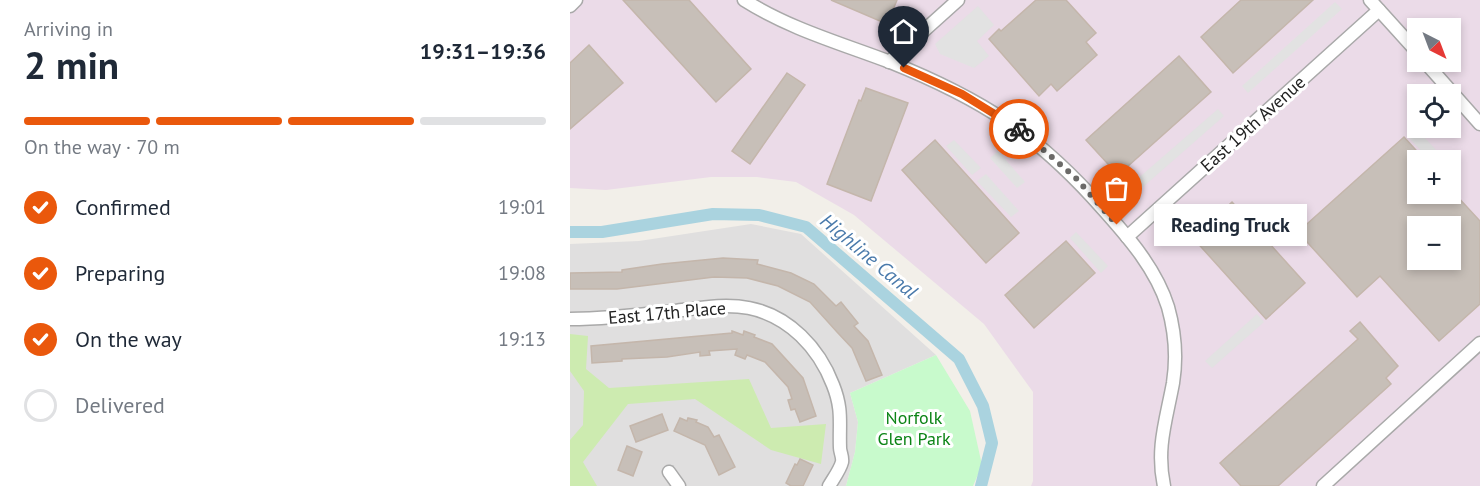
<!DOCTYPE html>
<html lang="en">
<head>
<meta charset="utf-8">
<style>
  :root { --surface:#fff; --page:#f6f6f7; --text:#1f2937; --muted:#747a83; --line:#e0e1e3; --accent:#ea580c }
  body { margin:0; font-family:"PT Sans",sans-serif; background:var(--page); color:var(--text); height:100vh; display:flex; flex-direction:column; font-size:22px; white-space:nowrap }
  * { box-sizing:border-box; margin:0 }
  p { font-size:20px; color:var(--muted) }
  .icon { flex:none; width:33px; height:33px; fill:none; stroke:currentColor; stroke-width:2; stroke-linecap:round; stroke-linejoin:round }
  .map { position:relative; flex:1; overflow:hidden }
  .panel { display:flex; flex-direction:column; background:var(--surface); width:570px }
  .panel>* { flex:none }
  .needle { width:39px; rotate:138deg }
  .tools { position:absolute; left:837px; top:18px; display:grid; gap:12px }
  .tools a { display:grid; place-items:center; width:54px; height:54px; border-radius:0px; background:var(--surface); box-shadow:0 3px 9px #0003; font-size:30px }
  .pin { position:absolute; display:grid; place-items:center; width:51px; height:51px; color:#fff; margin:-62px -26px; border-radius:50% 50% 50% 0; rotate:-45deg; box-shadow:0 0 6px #0007 }
  .pin .icon { rotate:45deg }
  .courier { position:absolute; display:grid; place-items:center; width:60px; height:60px; margin:-30px; border:4px solid #ea580c; border-radius:50%; background:#fff; color:#222; box-shadow:0 2px 8px #0007 }
  .bubble { position:absolute; height:42px; border-radius:0px; background:var(--surface); box-shadow:0 3px 9px #0003; font-size:20px; font-weight:600; line-height:42px; text-align:center }
  .summary em { font-style:normal; font-weight:600 }
  .summary div { display:flex; flex-direction:column-reverse }
  .summary { display:flex; align-items:center; justify-content:space-between; height:102px; padding:0 24px }
  h1 { font-size:39px; font-weight:600; line-height:45px }
  .bar { display:grid; grid-template-columns:repeat(4,1fr); gap:9px 6px; align-content:center; height:72px; padding:0 24px }
  .bar i { height:8px; border-radius:4px; background:var(--line) }
  .bar .selected { background:var(--accent) }
  .bar p { grid-column:span 4 }
  ol { padding:0 24px; list-style:none }
  li { display:flex; align-items:center; gap:18px; height:66px }
  li p { margin-inline-start:auto }
  li .icon { padding:6px; border-radius:50%; background:var(--accent); color:#fff; stroke-width:4 }
  li:last-child { color:var(--muted) }
  li i { width:33px; height:33px; border:3px solid var(--line); border-radius:50% }
  main { display:flex; flex:1; min-height:0 }
  .map>svg:first-child { display:block }
</style>
</head>
<body>
<main>
<section class="panel">
<div class="summary"><div><h1>2 min</h1><p>Arriving in</p></div><em>19:31–19:36</em></div>
<div class="bar"><i class="selected"></i><i class="selected"></i><i class="selected"></i><i></i><p>On the way · 70 m</p></div>
<ol>
<li><svg class="icon" aria-label="check" viewBox="0 0 24 24"><path d="M5 12l5 5 9-10"/></svg>Confirmed<p>19:01</p></li>
<li><svg class="icon" aria-label="check" viewBox="0 0 24 24"><path d="M5 12l5 5 9-10"/></svg>Preparing<p>19:08</p></li>
<li><svg class="icon" aria-label="check" viewBox="0 0 24 24"><path d="M5 12l5 5 9-10"/></svg>On the way<p>19:13</p></li>
<li><i></i>Delivered</li>
</ol>
</section>
<div class="map">
<svg width="910" height="486" viewBox="0 0 910 486">
  <rect width="100%" height="100%" fill="#f2efe9"/>
  <path fill="#e0dfdf" d="M181,224L231,234L366,355L280,393L288,422L285,452L276,486H0V244L69,241Z"/>
  <path fill="#ebdbe8" fill-rule="evenodd" d="M0,0H910V486H461L463,481V392L414,324L284,215L226,182L187,177H141L36,190L0,188ZM848,28H880V62H848ZM848,94H880V128H848ZM848,160H880V194H848ZM848,226H880V260H848Z"/>
  <path fill="#cdebb0" d="M0,334L18,336L16,369L39,388L179,379L201,428L256,424L251,464L201,450L125,399L58,404L13,462L27,486H0V440L13,425L14,391L0,371Z"/>
  <path fill="#c8facc" d="M366,355L400,411L412,465L403,486H276L285,452L288,422L280,393Z"/>
  <g fill="#e2e2e2">
    <path d="M765,2L772,9L678,93L672,86Z"/>
    <path d="M408,6L424,25L407,41L419,56L404,68L370,54L365,44Z"/>
    <path d="M648,109L654,116L565,194L558,187Z"/>
    <path d="M848,130L875,160H860L839,138Z"/>
    <path d="M384,140L411,168L402,175L376,146Z"/>
    <path d="M428,151L455,182L447,188L420,158Z"/>
    <path d="M416,174L449,211L441,217L407,181Z"/>
    <path d="M506,232L538,266L531,273L500,238Z"/>
    <path d="M687,314L694,322L642,368L635,361Z"/>
  </g>
  <g fill="none" stroke-linecap="round" stroke-linejoin="round">
    <path stroke="#aad3df" stroke-width="12" d="M0,232H32L143,214L189,215L236,227L389,359L413,406L422,443L411,486"/>
  </g>
  <g fill="#c7bfb8" stroke="#c4b6ab" stroke-width="1.5" fill-rule="evenodd">
    <path d="M53,0H119L181,69L146,102Z"/>
    <path d="M261,0H327L317,24Z"/>
    <path d="M466,0H496L526,33L516,42L527,55L487,91L481,84L469,96L419,39L429,29L431,31Z"/>
    <path d="M671,0H743L663,73L631,37Z"/>
    <path d="M19,45L53,83L0,129V63Z"/>
    <path d="M609,56L641,92L548,175L516,140Z"/>
    <path d="M217,73L235,85L180,164L162,151Z"/>
    <path d="M296,88L338,103L301,201L257,184L289,100L291,101Z"/>
    <path d="M834,137L855,160H848V194H885L910,221V304L869,341L810,276L787,297L728,232ZM848,226H880V260H848Z"/>
    <path d="M365,140L449,233L416,263L332,170Z"/>
    <path d="M662,202L735,283L696,319L623,238Z"/>
    <path d="M496,241L525,273L464,328L435,295Z"/>
    <path d="M153,258L188,260L187,264L221,273L244,284L266,306L271,302L288,323L284,326L298,341L312,375L296,381L282,348L267,332L240,302L208,286L177,278L144,277L47,289H0V273L52,272V270L92,264Z"/>
    <path d="M790,322L828,366L816,378L821,384L708,486H671L650,463L788,339L780,331Z"/>
    <path d="M162,331L173,335L174,331L185,335L184,337L202,344L233,378L246,416L230,422L225,409L221,410L218,400L222,399L218,387L195,362L177,355L175,359L165,355L167,349L139,351L140,355L130,356V352L97,357L52,359V361L22,363L21,346L162,333Z"/>
    <path d="M92,414L98,430L66,442L60,426Z"/>
    <path d="M110,418L117,421L118,418L127,420L126,422L138,427L144,437L149,435L165,467L149,475L135,445L104,431Z"/>
    <path d="M57,446L72,452L63,476L48,470Z"/>
    <path d="M230,459L243,465L233,486H221L216,483L225,464L227,465Z"/>
  </g>
  <g fill="none" stroke-linecap="round" stroke-linejoin="round">
    <g stroke="#a9a9a9" stroke-width="15">
      <g id="street">
        <path d="M174,0C220,29 270,43 320,62C412,99 467,134 533,209C559,238 586,269 598,307C605,332 607,358 603,383C596,421 586,448 594,486"/>
        <path d="M800,0L848,53"/>
        <path d="M0,6L6,0"/>
        <path d="M319,62L388,0"/>
        <path d="M855,62L910,124"/>
        <path d="M557,237L809,10"/>
        <path d="M0,319C35,319 70,315 105,311C129,308 155,303 179,308C219,316 249,348 263,385C273,410 269,423 270,448C270,452 273,457 272,462C270,470 263,479 259,486"/>
        <path d="M99,472L109,486"/>
        <path d="M753,486L910,343"/>
      </g>
    </g>
    <use href="#street" stroke="#fff" stroke-width="12"/>
  </g>
  <g fill="none" stroke-linecap="round" stroke-linejoin="round">
    <path stroke="#6b6a68" stroke-width="6" stroke-dasharray="0 10.8" d="M449,129L505,177L547,225"/>
    <path stroke="#ea580c" stroke-width="8" d="M334,68L392,94L449,129"/>
  </g>
  <g text-anchor="middle" stroke-width="6" stroke-linejoin="round" paint-order="stroke">
    <g font-size="18" fill="#222" stroke="#fff">
      <text transform="translate(683 124) rotate(-42)" y="6">East 19th Avenue</text>
      <text transform="translate(97 313) rotate(-5)" y="6">East 17th Place</text>
    </g>
    <g font-size="18" fill="#0c8416" stroke="#fff">
      <text x="344" y="424">Norfolk<tspan x="344" dy="21">Glen Park</tspan></text>
    </g>
    <g font-size="20" font-style="italic" fill="#4a7aab" stroke="#fff">
      <text transform="translate(299 256) rotate(40)" y="7">Highline Canal</text>
    </g>
  </g>
</svg>
<div class="tools">
<a><svg class="needle" viewBox="-14 -14 28 28"><path d="M0-13l5 13h-10z" fill="#e53935"/><path d="M0 13l5-13h-10z" fill="#747a83"/></svg></a>
<a><svg class="icon" aria-label="locate" viewBox="0 0 24 24"><circle cx="12" cy="12" r="6"/><path d="M12 2v4M12 18v4M2 12h4M18 12h4"/></svg></a>
<a>+</a>
<a>−</a>
</div>
<div class="pin" style="left:547px;top:225px;background:#ea580c"><svg class="icon" aria-label="bag" viewBox="0 0 24 24"><path d="M5 8h14l-1 12H6zM9 8a3 3 0 0 1 6 0"/></svg></div>
<div class="pin" style="left:334px;top:68px;background:#1f2937"><svg class="icon" aria-label="home" viewBox="0 0 24 24"><path d="M3 11l9-7 9 7M6 9v11h12V9"/></svg></div>
<div class="courier" style="left:449px;top:129px"><svg class="icon" aria-label="bike" viewBox="0 0 24 24"><circle cx="6" cy="16" r="4"/><circle cx="18" cy="16" r="4"/><path d="M6 16l4-8h5l3 8M10 8l3 8H6M13 5h3"/></svg></div>
<div class="bubble" style="left:584px;top:204px;width:153px">Reading Truck</div>
</div>
</main>
</body>
</html>
